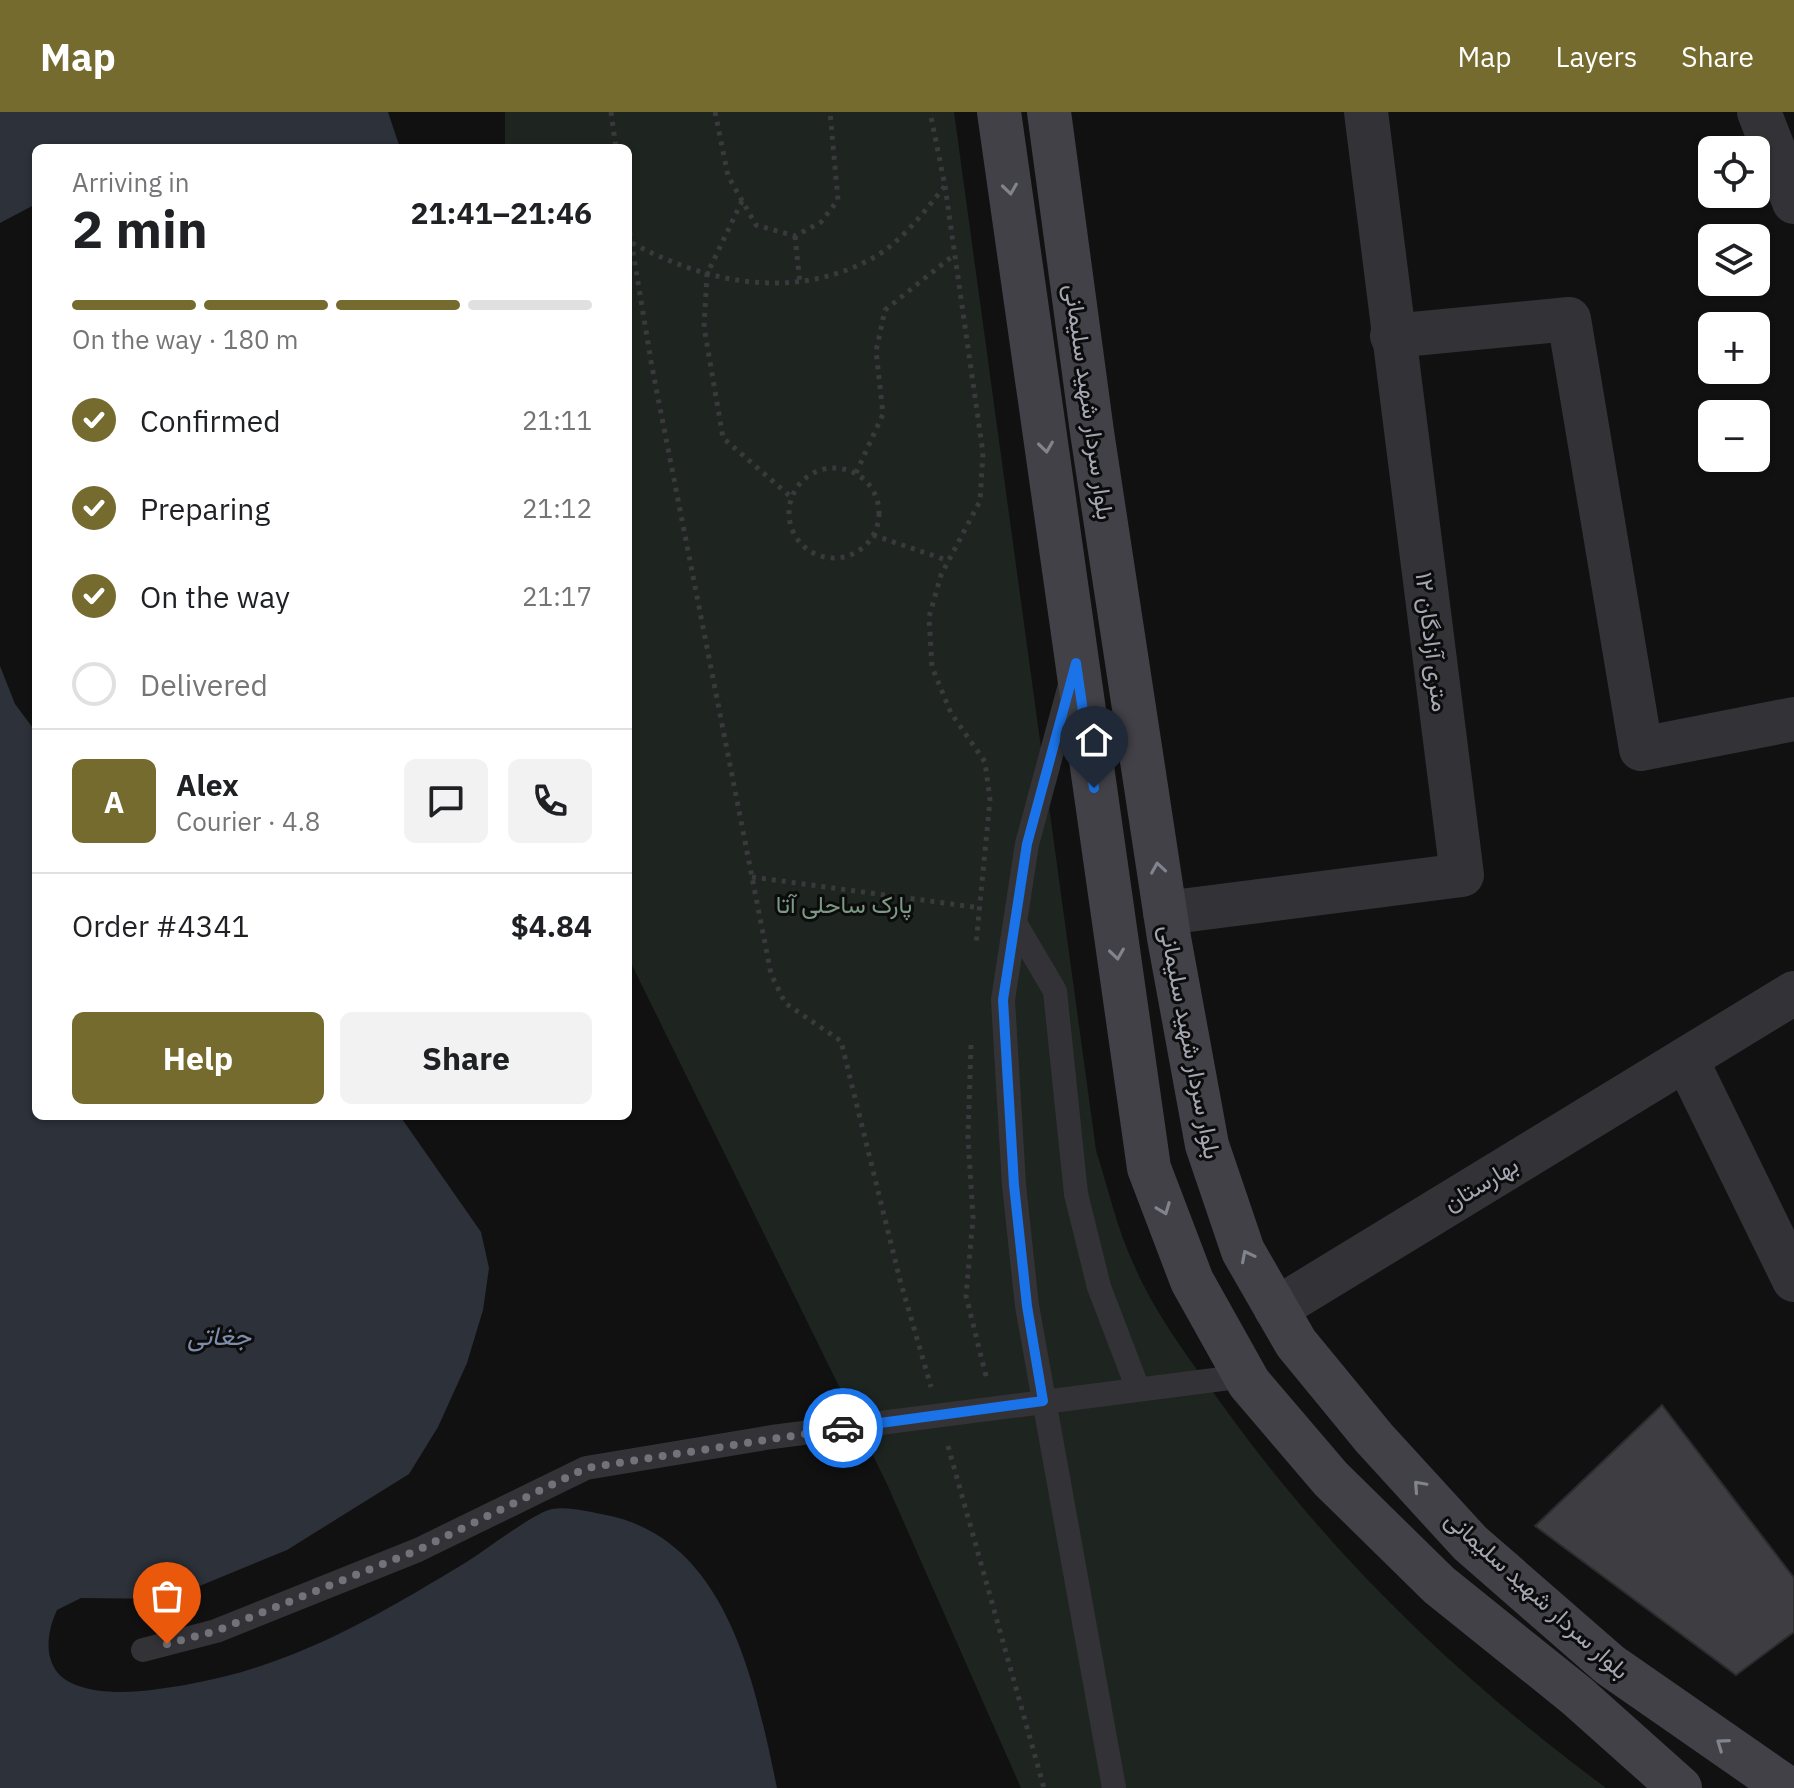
<!DOCTYPE html>
<html lang="en">
<head>
<meta charset="utf-8">
<style>
  :root { --surface:#fff; --page:#f2f2f2; --text:#202124; --muted:#757577; --line:#e0e0e0; --accent:#756b2f }
  body { margin:0; font-family:"IBM Plex Sans",Vazirmatn,sans-serif; background:var(--page); color:var(--text); height:100vh; display:flex; flex-direction:column; font-size:30px; white-space:nowrap }
  * { box-sizing:border-box; margin:0 }
  p { font-size:26px; color:var(--muted) }
  .icon { flex:none; width:44px; height:44px; fill:none; stroke:currentColor; stroke-width:2; stroke-linecap:round; stroke-linejoin:round }
  .map { position:relative; flex:1; overflow:hidden }
  .side { position:absolute; left:32px; top:32px; width:600px; height:976px; display:flex; flex-direction:column; background:var(--surface); border-radius:12px; box-shadow:0 2px 6px #0004 }
  .side>* { flex:none }
  .tools { position:absolute; left:1698px; top:24px; display:grid; gap:16px }
  .tools a { display:grid; place-items:center; width:72px; height:72px; border-radius:12px; background:var(--surface); box-shadow:0 2px 6px #0004; font-size:40px }
  .pin { position:absolute; display:grid; place-items:center; width:68px; height:68px; color:#fff; margin:-82px -34px; border-radius:50% 50% 50% 0; rotate:-45deg; box-shadow:0 0 8px #0007 }
  .pin .icon { rotate:45deg }
  .courier { position:absolute; display:grid; place-items:center; width:80px; height:80px; margin:-40px; border:6px solid #1a73e8; border-radius:50%; background:#fff; color:#222; box-shadow:0 2px 10px #0007 }
  .head em { font-style:normal; font-weight:800 }
  .head div { display:flex; flex-direction:column-reverse }
  .head { display:flex; align-items:center; justify-content:space-between; height:136px; padding:0 40px }
  h1 { font-size:52px; font-weight:800; line-height:60px }
  .bar { display:grid; grid-template-columns:repeat(4,1fr); gap:12px 8px; align-content:center; height:96px; padding:0 40px }
  .bar i { height:10px; border-radius:6px; background:var(--line) }
  .bar .active { background:var(--accent) }
  .bar p { grid-column:span 4 }
  .line { display:flex; align-items:center; gap:20px; padding:0 40px; border-top:2px solid var(--line) }
  .line div { flex:1 }
  .round { display:grid; place-items:center; flex:none; width:84px; height:84px; border-radius:12px; background:var(--page) }
  ol { padding:0 40px; list-style:none }
  li { display:flex; align-items:center; gap:24px; height:88px }
  li p { margin-inline-start:auto }
  li .icon { padding:8px; border-radius:50%; background:var(--accent); color:#fff; stroke-width:4 }
  li:last-child { color:var(--muted) }
  li i { width:44px; height:44px; border:4px solid var(--line); border-radius:50% }
  .primary-button { display:flex; gap:16px; margin-top:auto; padding:16px 40px }
  .primary-button a { flex:1; height:92px; border-radius:12px; background:var(--accent); color:#fff; font-size:32px; font-weight:800; line-height:92px; text-align:center }
  .primary-button a+a { background:var(--page); color:var(--text) }
  header { display:flex; align-items:center; gap:48px; box-sizing:border-box; height:112px; padding:0 40px; background:var(--accent); color:#fff }
  header strong { font-size:38px }
  nav { display:flex; gap:44px; margin-inline-start:auto; font-size:28px }
  .map>svg:first-child { display:block }
</style>
</head>
<body>
<header>
<strong>Map</strong>
<nav><a>Map</a><a>Layers</a><a>Share</a></nav>
</header>
<div class="map">
<svg width="1794" height="1676" viewBox="0 0 1794 1676">
  <rect width="100%" height="100%" fill="#111112"/>
  <path fill="#1e2520" d="M505,0H954L1096,1038C1108,1076 1117,1117 1134,1153C1154,1200 1188,1245 1218,1287C1327,1440 1455,1564 1606,1676H1021L887,1372L628,845V36H505Z"/>
  <g fill="#2c313a">
    <path d="M0,0H388L400,36H36V92L0,111Z"/>
    <path d="M0,554L15,592L36,620V1004H400L481,1120L489,1156L483,1198L467,1251L438,1315L409,1362L287,1438L168,1487L81,1486L57,1498C44,1526 43,1561 76,1573C110,1586 156,1578 190,1572C293,1554 377,1504 465,1451C483,1440 535,1400 552,1397C567,1394 591,1400 606,1403C728,1427 755,1572 777,1676H0Z"/>
  </g>
  <path fill="#3e3e42" stroke="#2c2b2e" stroke-width="2" d="M1662,1293L1794,1466V1520L1736,1563L1535,1414Z"/>
  <g fill="none" stroke-linecap="round" stroke-linejoin="round">
    <g stroke="#39393e" stroke-width="5" stroke-dasharray="4 6" stroke-linecap="butt">
      <path d="M611,0L616,36"/>
      <path d="M715,0L728,64L756,113L795,124L821,110L838,88L830,0"/>
      <path d="M945,74L983,341L980,389L941,463L929,505L932,555L951,601L985,650L990,688L976,832"/>
      <path d="M742,89L707,162L704,215L723,326L791,385"/>
      <path d="M628,110L652,255L771,862L785,891L841,929L900,1168L931,1275"/>
      <path d="M795,124L800,172"/>
      <path d="M632,131C707,171 792,189 871,147C901,131 924,100 945,74L930,0"/>
      <circle cx="834" cy="401" r="45"/>
      <path d="M856,361L883,302L876,239L885,198L955,142"/>
      <path d="M873,423L949,449"/>
      <path d="M752,765L981,796"/>
      <path d="M971,933L968,1025L973,1106L966,1184L987,1268"/>
      <path d="M948,1334L1044,1676"/>
    </g>
    <g stroke="#333337" stroke-width="24">
      <path d="M1070,573L1027,732L1003,888L1014,1073L1027,1194L1114,1676"/>
      <path d="M1015,811L1055,879L1076,1082L1099,1175L1138,1277"/>
      <path d="M143,1538L216,1519L418,1438L586,1356L772,1325L1245,1264"/>
    </g>
    <g stroke="#333337" stroke-width="44">
      <path d="M1759,0L1794,90"/>
      <path d="M1392,224L1569,207L1641,637L1794,607"/>
      <path d="M1165,801L1462,763L1366,0"/>
      <path d="M1686,947L1794,1168"/>
      <path d="M1276,1197L1794,881"/>
    </g>
    <g stroke="#414147" stroke-width="44">
      <path d="M999,0L1149,1056L1192,1169L1249,1271L1331,1367L1439,1473L1577,1584L1680,1676"/>
      <path d="M1049,0L1092,320L1169,826L1207,1033L1243,1139L1296,1231L1374,1326L1470,1431L1610,1553L1787,1676"/>
    </g>
  </g>
  <defs><path id="oneway-chevron" d="M-2-3.5L2.5 0L-2 3.5" fill="none" stroke-width="1.6" stroke-linecap="round" stroke-linejoin="round" transform="scale(2)"/></defs>
  <g stroke="#81838d">
    <use href="#oneway-chevron" transform="translate(1010 77) rotate(82)"/>
    <use href="#oneway-chevron" transform="translate(1046 335) rotate(82)"/>
    <use href="#oneway-chevron" transform="translate(1158 756) rotate(-99)"/>
    <use href="#oneway-chevron" transform="translate(1117 842) rotate(82)"/>
    <use href="#oneway-chevron" transform="translate(1164 1097) rotate(69)"/>
    <use href="#oneway-chevron" transform="translate(1247 1144) rotate(-117)"/>
    <use href="#oneway-chevron" transform="translate(1419 1374) rotate(-132)"/>
    <use href="#oneway-chevron" transform="translate(1722 1632) rotate(-145)"/>
  </g>
  <g fill="none" stroke-linecap="round" stroke-linejoin="round">
    <path stroke="#71727a" stroke-width="8" stroke-dasharray="0 14.4" d="M167,1532L216,1519L418,1438L586,1356L843,1316"/>
    <path stroke="#1a73e8" stroke-width="10" d="M843,1316L1043,1289L1027,1194L1014,1073L1003,888L1027,732L1076,551L1094,676"/>
  </g>
  <g text-anchor="middle" stroke-width="6" stroke-linejoin="round" paint-order="stroke">
    <g font-size="24" fill="#a4a6b2" stroke="#0c0c0d">
      <text transform="translate(1089 290) rotate(82)" y="8">بلوار سردار شهید سلیمانی</text>
      <text transform="translate(1432 530) rotate(83)" y="8">۱۲ متری آزادگان</text>
      <text transform="translate(1190 930) rotate(79)" y="8">بلوار سردار شهید سلیمانی</text>
      <text transform="translate(1481 1072) rotate(-31)" y="8">بهارستان</text>
      <text transform="translate(1537 1483) rotate(42)" y="8">بلوار سردار شهید سلیمانی</text>
    </g>
    <g font-size="24" fill="#7d9b84" stroke="#0c0c0d">
      <text x="844" y="801">پارک ساحلی آتا</text>
    </g>
    <g font-size="26" font-style="italic" fill="#7e8daa" stroke="#0c0c0d">
      <text x="219" y="1233">جغاتی</text>
    </g>
  </g>
</svg>
<div class="tools">
<a><svg class="icon" aria-label="locate" viewBox="0 0 24 24"><circle cx="12" cy="12" r="6"/><path d="M12 2v4M12 18v4M2 12h4M18 12h4"/></svg></a>
<a><svg class="icon" aria-label="layers" viewBox="0 0 24 24"><path d="M12 4l9 5-9 5-9-5zM3 14l9 5 9-5"/></svg></a>
<a>+</a>
<a>−</a>
</div>
<div class="pin" style="left:167px;top:1532px;background:#ea580c"><svg class="icon" aria-label="bag" viewBox="0 0 24 24"><path d="M5 8h14l-1 12H6zM9 8a3 3 0 0 1 6 0"/></svg></div>
<div class="pin" style="left:1094px;top:676px;background:#1f2937"><svg class="icon" aria-label="home" viewBox="0 0 24 24"><path d="M3 11l9-7 9 7M6 9v11h12V9"/></svg></div>
<div class="courier" style="left:843px;top:1316px"><svg class="icon" aria-label="car" viewBox="0 0 24 24"><path d="M5 17H2v-5l4-1 3-4h7l3 4 3 1v5h-3M9 17h6M6 11h13"/><circle cx="7" cy="17" r="2"/><circle cx="17" cy="17" r="2"/></svg></div>
<section class="side">
<div class="head"><div><h1>2 min</h1><p>Arriving in</p></div><em>21:41–21:46</em></div>
<div class="bar"><i class="active"></i><i class="active"></i><i class="active"></i><i></i><p>On the way · 180 m</p></div>
<ol>
<li><svg class="icon" aria-label="check" viewBox="0 0 24 24"><path d="M5 12l5 5 9-10"/></svg>Confirmed<p>21:11</p></li>
<li><svg class="icon" aria-label="check" viewBox="0 0 24 24"><path d="M5 12l5 5 9-10"/></svg>Preparing<p>21:12</p></li>
<li><svg class="icon" aria-label="check" viewBox="0 0 24 24"><path d="M5 12l5 5 9-10"/></svg>On the way<p>21:17</p></li>
<li><i></i>Delivered</li>
</ol>
<div class="line" style="height:144px"><b class="round" style="background:var(--accent);color:#fff">A</b><div><b>Alex</b><p>Courier · 4.8</p></div><a class="round"><svg class="icon" aria-label="chat" viewBox="0 0 24 24"><path d="M4 5h16v11H9l-5 4z"/></svg></a><a class="round"><svg class="icon" aria-label="phone" viewBox="0 0 24 24"><path d="M5 4h4l2 5-3 2q2 4 5 5l2-3 5 2v4C11 20 4 13 5 4z"/></svg></a></div>
<div class="line" style="height:104px"><div>Order #4341</div><b>$4.84</b></div>
<div class="primary-button"><a>Help</a><a>Share</a></div>
</section>
</div>
</body>
</html>
